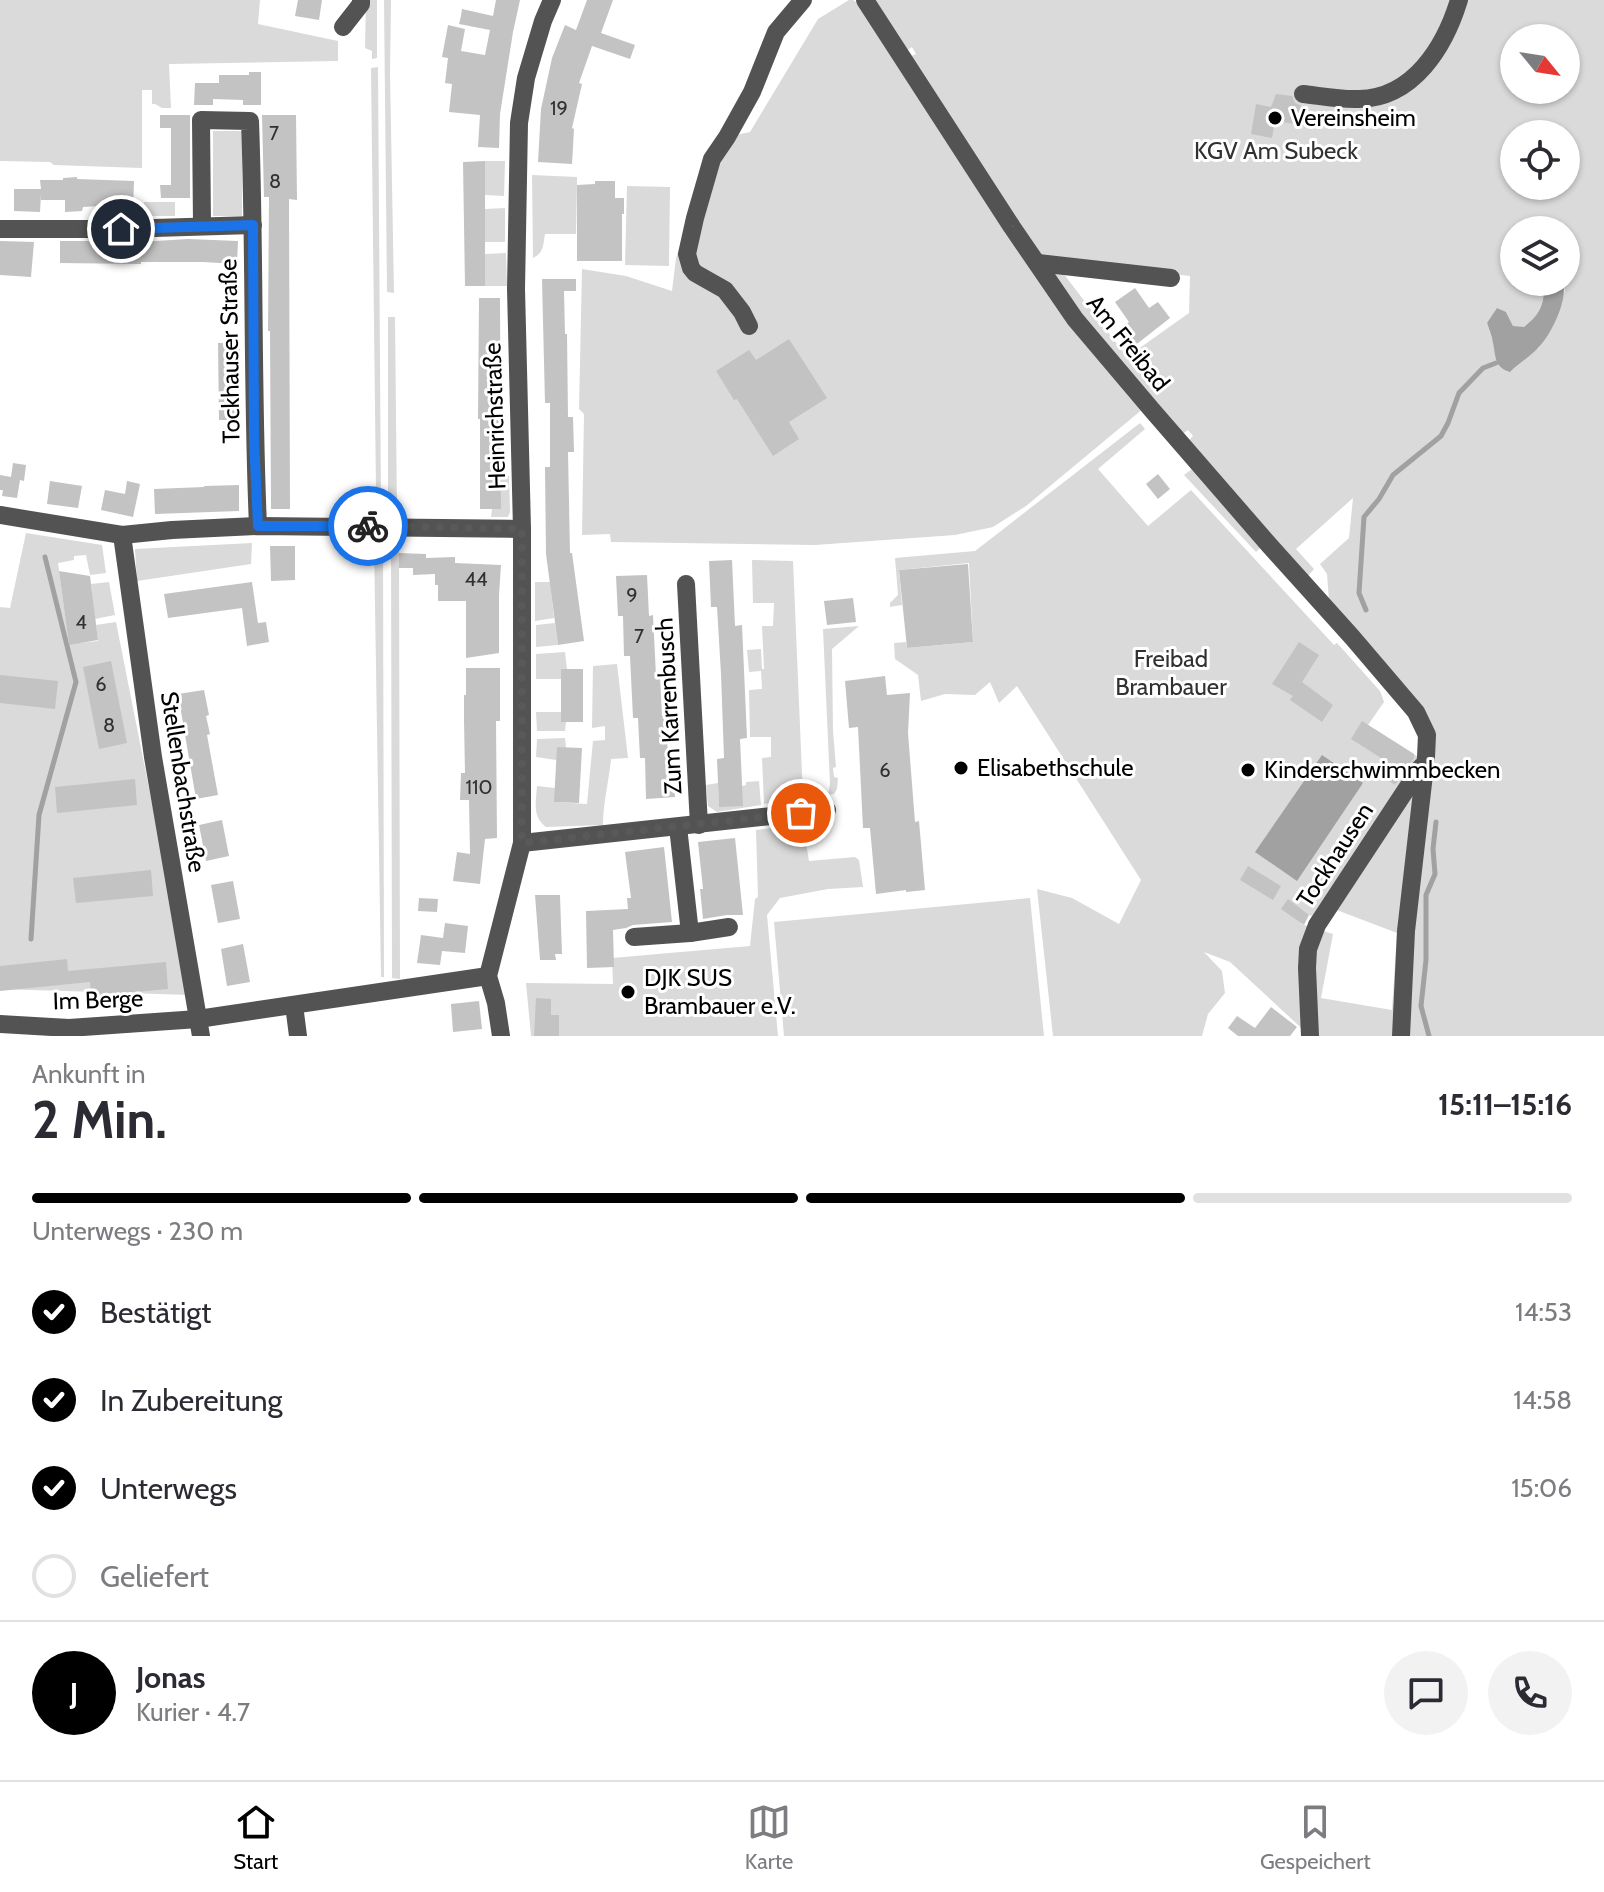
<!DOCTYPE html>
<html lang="de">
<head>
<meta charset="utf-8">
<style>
  :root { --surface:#fff; --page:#f2f2f3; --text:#2b2b33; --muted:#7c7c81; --line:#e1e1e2; --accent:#000 }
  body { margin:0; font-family:Cabin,sans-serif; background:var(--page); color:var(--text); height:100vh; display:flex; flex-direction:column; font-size:30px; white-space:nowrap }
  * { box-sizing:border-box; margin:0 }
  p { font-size:26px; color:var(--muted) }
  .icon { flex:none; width:44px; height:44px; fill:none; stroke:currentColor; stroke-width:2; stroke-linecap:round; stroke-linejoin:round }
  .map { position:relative; height:1036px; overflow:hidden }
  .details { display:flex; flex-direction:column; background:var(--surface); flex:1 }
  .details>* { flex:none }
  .needle { width:52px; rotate:120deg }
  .controls { position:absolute; left:1500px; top:24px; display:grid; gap:16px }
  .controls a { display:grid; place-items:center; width:80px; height:80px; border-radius:50%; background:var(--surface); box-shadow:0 2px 6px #0004; font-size:40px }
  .pin { position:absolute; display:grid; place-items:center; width:68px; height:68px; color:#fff; margin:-34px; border:4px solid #fff; border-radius:50%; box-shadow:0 2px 8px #0007 }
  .courier { position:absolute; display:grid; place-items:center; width:80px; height:80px; margin:-40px; border:6px solid #1a73e8; border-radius:50%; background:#fff; color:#222; box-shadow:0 2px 10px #0007 }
  .head em { font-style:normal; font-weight:700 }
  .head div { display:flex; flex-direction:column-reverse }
  .head { display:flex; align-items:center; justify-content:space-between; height:136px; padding:0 32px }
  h1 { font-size:52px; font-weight:700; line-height:60px }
  .bar { display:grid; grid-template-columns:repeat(4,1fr); gap:12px 8px; align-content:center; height:96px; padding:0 32px }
  .bar i { height:10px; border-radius:6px; background:var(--line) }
  .bar .current { background:var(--accent) }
  .bar p { grid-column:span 4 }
  .line { display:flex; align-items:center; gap:20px; padding:0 32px; border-top:2px solid var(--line) }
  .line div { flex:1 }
  .round { display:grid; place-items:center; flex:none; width:84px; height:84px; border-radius:42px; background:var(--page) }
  ol { padding:0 32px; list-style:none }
  li { display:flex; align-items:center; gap:24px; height:88px }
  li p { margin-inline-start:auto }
  li .icon { padding:8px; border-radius:50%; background:var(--accent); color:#fff; stroke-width:4 }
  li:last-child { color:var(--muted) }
  li i { width:44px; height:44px; border:4px solid var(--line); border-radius:50% }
  .tabs { display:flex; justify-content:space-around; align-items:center; height:112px; border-top:2px solid var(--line); background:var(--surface); font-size:22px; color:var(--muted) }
  .tabs a { display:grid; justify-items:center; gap:4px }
  .tabs .current { color:var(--accent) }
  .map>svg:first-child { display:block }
</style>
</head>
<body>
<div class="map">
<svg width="1604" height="1036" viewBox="0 0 1604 1036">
  <rect width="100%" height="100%" fill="#fff"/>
  <g fill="#dadada" fill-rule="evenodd">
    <path d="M0,0H260L258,24L338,41V61L169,64L171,108H162L155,104H152V90H142V168L54,165L50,162L0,161Z"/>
    <path d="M366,0H377V58L372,59V51L365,48Z"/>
    <path d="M384,0H391L390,73L394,293L387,292Z"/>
    <path d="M849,0H853L862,6L1144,408L1026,506L993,527L955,535L815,545L611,542L610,534L582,535L584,414L579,409L582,269L626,276L672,291L676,258L712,159L727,137L750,132L818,19Z"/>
    <path d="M873,0H1604V1036H1310L1230,962L1204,952L1222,971L1225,993L1208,1014L1202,1036H1053L1037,889L1072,898L1119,924L1141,880L1017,686L999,703L990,682L975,695L945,694L921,701L918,675L895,659L894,643L906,642L907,648L973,642L969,563L899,570L902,605L890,607V603L898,595L895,558L975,551L1140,423L1145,429L1098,469L1148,526L1191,490L1334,645L1337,643L1380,691L1384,702L1368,725L1420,758L1312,916L1309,915L1301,924L1333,934L1321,998L1392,1010L1397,933L1334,909L1435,733L1329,600L1327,574L1320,564L1349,538L1353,498L1296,549L1314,569L1308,576L1188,441L1193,436L1188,430L1181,435L1048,273L1060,269L1127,357L1189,313L1190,276L1039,257L909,57L916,54L912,47L906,51ZM1514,38H1566V90H1514ZM1514,134H1566V186H1514ZM1514,230H1566V249H1570L1575,253L1566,258V282H1563L1565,291L1539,348L1525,358L1497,363L1493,341L1487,323L1506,312L1513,326L1524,328C1540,315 1546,302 1543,282H1514Z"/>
    <path d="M378,67L381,509L370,512L374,506L376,492L371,68Z"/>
    <rect x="213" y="131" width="29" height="85"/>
    <path d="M485,161H505L504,196L485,195Z"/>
    <path d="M532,175L577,177V185L576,234H545C543,245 544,253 533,258Z"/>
    <path d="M627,186L670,187L669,266L625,265Z"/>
    <rect x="144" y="202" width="31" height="14"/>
    <path d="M505,208V242H485V209Z"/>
    <path d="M506,253L507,286H485V254Z"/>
    <path d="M388,317H395L397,514L390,513L388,496Z"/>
    <path d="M1196,466L1261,547L1256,552L1184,475Z"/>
    <path d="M501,476H509L510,512L508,517H491L492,509L501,508Z"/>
    <path d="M26,533L102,545L106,573L90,575L86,555L74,556V560L58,563L69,644L98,641L96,625L116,622L190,995L0,989V607L10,608Z"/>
    <path d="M383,542L384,977H381L374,543Z"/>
    <path d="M391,542H399V553L400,979L392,978Z"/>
    <path d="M252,543L251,564L137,581L135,549Z"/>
    <path d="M752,560L793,561L803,797L764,804L762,758L771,757V737H750L749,690L762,689L761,671L749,672L747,650L761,649L762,669H764L762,626H773L774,603H753Z"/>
    <path d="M109,582L115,615L95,619L91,584Z"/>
    <path d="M535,582H550L554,618L535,621Z"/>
    <path d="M555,623L558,645L536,647V625Z"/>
    <path d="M859,626L832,649L833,731L836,767L833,768L834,777L838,778L837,789L834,794L828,795L830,784L823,629Z"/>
    <path d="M565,652L567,669H561V679H536V654Z"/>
    <path d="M617,664L628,758L611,759C609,781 603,803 603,825L546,827C532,817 536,802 537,786L555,788V802L587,804L593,741L605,740V726L592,728L593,666Z"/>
    <path d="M536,712H561V722H566L565,731H537Z"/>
    <path d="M565,738L566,748L556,760L536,757L537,739Z"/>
    <path d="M759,781L761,805L717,812L708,806L706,785L718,783L719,806H742V786L746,785V782Z"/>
    <path d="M803,824L809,861L855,857L859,860L863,887L828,889L780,898L767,915L778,1036H531L526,983L613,984L612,958L750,946L755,899L758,897L756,830Z"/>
    <path d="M1030,898L1044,1036H784L774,922Z"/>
  </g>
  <g fill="#a1a1a1">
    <path d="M1543,282H1563C1568,300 1552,333 1539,347C1531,356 1519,363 1510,372C1494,367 1496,357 1493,343C1492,336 1489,329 1487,323L1497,308L1506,312L1513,326L1524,327C1540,315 1546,302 1543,282Z"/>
    <path d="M1322,755L1363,783L1297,881L1255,852Z"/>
  </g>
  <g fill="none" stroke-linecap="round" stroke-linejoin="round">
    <g stroke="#a1a1a1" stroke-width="5">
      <path d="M1366,610L1359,593L1364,517L1379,499L1393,475L1441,436L1448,423L1459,393L1483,368L1496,363"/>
      <path d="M31,939L39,815L76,682L45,557"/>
      <path d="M1429,1036L1421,1006L1426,960V895L1435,874L1433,849L1436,822"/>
    </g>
  </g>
  <g fill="#c3c3c3">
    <path d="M298,0H322L319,20L295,16Z"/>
    <path d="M496,0H520L513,32L500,114L499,148L478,147L480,115L449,112L452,84L445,83L448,58L442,57L448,25L465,29L461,51L485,55L490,30L459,24L461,16L462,9L493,16Z"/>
    <path d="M587,0H613L601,33L635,45L630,59L592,46L579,83L582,84L572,128L574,129L572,164L538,162L541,109L552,58L565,25L576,30Z"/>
    <path d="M249,72H261V105H243V100L213,99V105H194L195,83H219V75H249Z"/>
    <path d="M1276,94L1292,96L1295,103L1302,106L1301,115L1296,114L1295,124L1275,121L1272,138L1251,134L1256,104L1271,107Z"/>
    <path d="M160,115H190V198H161L160,185H171V128H160Z"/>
    <path d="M262,115H296L297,200L289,199L290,509H271L270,331H268L269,197H264Z"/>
    <path d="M485,161V286H465L463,162Z"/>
    <path d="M77,177V179L134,181L133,212H115V207L100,206L83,207L82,211L65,212V200H41V194L40,212L14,211V189H41L40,180H63V178Z"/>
    <path d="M595,181H615V198H624V214H622V261H577V185L595,184Z"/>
    <path d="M188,239L238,241L237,264L203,262H141V264L60,263V241H155Z"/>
    <path d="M0,241L34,242L31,277L0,275Z"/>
    <path d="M542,279H576V291H564L565,334H567L568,417H573L574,452H568L570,553H572L584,641L558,645L546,554L545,467H550V403H545Z"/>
    <path d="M1135,288L1149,308L1158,302L1170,318L1133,347L1120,330L1129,322L1115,302Z"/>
    <path d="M479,298H500L501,509H480V419H478Z"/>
    <path d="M789,339L827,398L789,422L799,439L773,456L737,399L734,400L716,371L749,350L756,360Z"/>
    <path d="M218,343H240V420H219Z"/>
    <path d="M13,463L26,465L24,481L20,480L17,498L2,496L3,490H0V475L11,477Z"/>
    <path d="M1158,474L1170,489L1158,499L1146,484Z"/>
    <path d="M50,481L82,486L78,508L47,504Z"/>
    <path d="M127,481L140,484L133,517L101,510L105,490L125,494Z"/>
    <path d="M239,485V511L155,514L154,489L204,487V486Z"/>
    <path d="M270,546H295V580L271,581Z"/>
    <path d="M399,553L426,554V558L455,557V563L501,565L499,595V653L466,658V601H438V585H435V574L413,575V568H399Z"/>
    <path d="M732,560L735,626L742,625L747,738L740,739L743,806L719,807L717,759L724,758L721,674L717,607H711L709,561Z"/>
    <path d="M968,564L973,642L907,648L899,570Z"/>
    <path d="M59,571L90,576L98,640L69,645Z"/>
    <path d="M647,575L649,616L653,615L656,676H660L662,716H666L668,757H673L675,797L646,799L645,758H640L638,718H633L630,656H624L623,616H618L616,576Z"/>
    <path d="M252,582L258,623L266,622L269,642L247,646L242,608L168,618L164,594Z"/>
    <path d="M853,598L856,622L827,625L824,601Z"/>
    <path d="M1299,642L1319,655L1302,682L1333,705L1322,722L1290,700L1293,696L1272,684Z"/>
    <path d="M111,661L127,743L99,749L83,667Z"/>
    <path d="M466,668H500V721H496L497,838L485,839L480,884L453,881L457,852L470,854L469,800H460L461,773H465L464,720V695H466Z"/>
    <rect x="561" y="669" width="22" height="53"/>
    <path d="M0,675L58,681L55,709L0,703Z"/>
    <path d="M885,676L887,695L910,693L908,733L915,822L919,821L925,890L906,892V890L876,894L870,828H863L858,727L849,728L845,681Z"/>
    <path d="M204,690L209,715L206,716L210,734L207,735L218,795L196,799L178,694Z"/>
    <path d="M1362,721L1414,754V758L1395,785L1389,781L1375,779L1374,772L1381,758L1351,739Z"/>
    <path d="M557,747L582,748L579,803L554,802Z"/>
    <path d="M135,779L137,805L57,813L55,787Z"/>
    <path d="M222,820L229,856L206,861L199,825Z"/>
    <path d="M735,838L743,915H727L703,919L700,889H703L698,842Z"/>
    <path d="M664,847L672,922L633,925L626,928L613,930L614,967L587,968L586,911L628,909L627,898H631L625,852Z"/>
    <path d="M1248,866L1281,886L1273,900L1240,880Z"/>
    <path d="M151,870L153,896L76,903L73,878Z"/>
    <path d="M233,881L240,919L218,923L211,885Z"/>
    <path d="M535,895H560L562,954H555L556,960H540Z"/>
    <path d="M419,898L438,899L437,912L418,911Z"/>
    <path d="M1288,899L1309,915L1304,925L1281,909Z"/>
    <path d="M445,923L468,926L465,953L442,951L440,965L417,963L421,935L443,938Z"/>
    <path d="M243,944L250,982L227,986L221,949Z"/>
    <path d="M67,959L68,971L166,962L168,989L91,996L90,982L0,991V966Z"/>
    <path d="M536,998L551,999V1015H559V1036H534Z"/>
    <path d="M479,1001L482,1029L453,1032L451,1004Z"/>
    <path d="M1271,1007L1297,1027L1290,1036H1238L1228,1028L1237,1016L1255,1028Z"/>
  </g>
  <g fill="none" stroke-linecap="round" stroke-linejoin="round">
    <g stroke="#535353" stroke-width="18">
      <path d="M865,0L1012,227L1075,319L1152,410L1270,546L1352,637L1416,712L1427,735L1426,757L1406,931L1401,1036"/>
      <path d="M343,27L361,4V0"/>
      <path d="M1303,94C1321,96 1341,100 1359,99C1414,98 1445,46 1459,0"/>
      <path d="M202,225L201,120L250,121C255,256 252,391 258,526"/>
      <path d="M0,229H121L253,225"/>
      <path d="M1038,263L1171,278"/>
      <path d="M749,326L742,312L725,290L695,273L691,268L687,254L695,218L712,159L727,137L752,92L776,32L803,0"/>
      <path d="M0,515L122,535L172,530L258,526L522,529"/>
      <path d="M122,535L153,757L201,1036"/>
      <path d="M686,584L699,825"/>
      <path d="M678,827L690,933"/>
      <path d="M522,843L827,810"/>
      <path d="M634,937L690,933L729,927"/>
      <path d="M294,1005L298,1036"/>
      <path d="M0,1024L69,1028L198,1019L488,976"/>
      <path d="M501,1036L496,1003L488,976L522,843V529L516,289L519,123L526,78L543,21L552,0"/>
      <path d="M1310,1036L1307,968L1308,949L1317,925L1421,767"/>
    </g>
  </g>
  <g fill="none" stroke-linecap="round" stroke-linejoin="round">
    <path stroke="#595959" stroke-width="8" stroke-dasharray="0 14.4" d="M368,526L522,529V843L801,813"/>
    <path stroke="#1a73e8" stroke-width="10" d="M121,229L253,225L254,438L258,526H368"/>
  </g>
  <g fill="#000" stroke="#fff" stroke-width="3">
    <circle cx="1275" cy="118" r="8"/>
    <circle cx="961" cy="768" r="8"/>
    <circle cx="1248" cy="770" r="8"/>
    <circle cx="628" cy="992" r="8"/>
  </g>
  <g text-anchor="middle" stroke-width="6" stroke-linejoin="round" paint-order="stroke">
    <g font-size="20" fill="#313131">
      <text x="559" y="115">19</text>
      <text x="274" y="140">7</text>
      <text x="275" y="188">8</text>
      <text x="476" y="586">44</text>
      <text x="632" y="602">9</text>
      <text x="81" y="629">4</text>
      <text x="639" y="643">7</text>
      <text x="101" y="691">6</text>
      <text x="109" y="732">8</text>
      <text x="885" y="777">6</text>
      <text x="479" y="794">110</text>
    </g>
    <g font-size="24" fill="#000" stroke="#fff" text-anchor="start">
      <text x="1291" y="126">Vereinsheim</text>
      <text x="977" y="776">Elisabethschule</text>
      <text x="1264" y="778">Kinderschwimmbecken</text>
      <text x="644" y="986">DJK SUS<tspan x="644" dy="28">Brambauer e.V.</tspan></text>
    </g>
    <g font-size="24" fill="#313131" stroke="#fff">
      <text x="1276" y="159">KGV Am Subeck</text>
      <text x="1171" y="667">Freibad<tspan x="1171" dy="28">Brambauer</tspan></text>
    </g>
    <g font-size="24" fill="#000" stroke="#fff">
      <text transform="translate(1128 343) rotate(51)" y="8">Am Freibad</text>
      <text transform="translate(230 351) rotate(-91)" y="8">Tockhauser Straße</text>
      <text transform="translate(495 416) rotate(-92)" y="8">Heinrichstraße</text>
      <text transform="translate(669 706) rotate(-93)" y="8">Zum Karrenbusch</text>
      <text transform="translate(183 782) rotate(81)" y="8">Stellenbachstraße</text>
      <text transform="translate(1335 855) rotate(-57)" y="8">Tockhausen</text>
      <text transform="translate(98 1000) rotate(-2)" y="8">Im Berge</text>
    </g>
  </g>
</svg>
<div class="controls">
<a><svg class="needle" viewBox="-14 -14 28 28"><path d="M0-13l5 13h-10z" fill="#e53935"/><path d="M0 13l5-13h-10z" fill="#7c7c81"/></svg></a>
<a><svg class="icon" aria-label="locate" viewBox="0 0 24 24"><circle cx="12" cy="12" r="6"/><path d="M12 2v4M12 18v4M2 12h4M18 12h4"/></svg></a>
<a><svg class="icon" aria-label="layers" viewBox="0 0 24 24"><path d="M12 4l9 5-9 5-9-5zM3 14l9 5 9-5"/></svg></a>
</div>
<div class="pin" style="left:801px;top:813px;background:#ea580c"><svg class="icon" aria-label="bag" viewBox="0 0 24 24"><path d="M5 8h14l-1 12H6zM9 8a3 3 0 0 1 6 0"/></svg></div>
<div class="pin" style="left:121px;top:229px;background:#1f2937"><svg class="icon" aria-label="home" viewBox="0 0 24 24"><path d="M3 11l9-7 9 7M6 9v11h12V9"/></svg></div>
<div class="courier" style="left:368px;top:526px"><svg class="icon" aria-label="bike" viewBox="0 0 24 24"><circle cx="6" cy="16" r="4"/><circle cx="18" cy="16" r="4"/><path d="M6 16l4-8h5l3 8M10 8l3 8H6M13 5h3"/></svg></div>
</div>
<section class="details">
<div class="head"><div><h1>2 Min.</h1><p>Ankunft in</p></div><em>15:11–15:16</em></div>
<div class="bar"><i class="current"></i><i class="current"></i><i class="current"></i><i></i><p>Unterwegs · 230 m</p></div>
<ol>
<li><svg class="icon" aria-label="check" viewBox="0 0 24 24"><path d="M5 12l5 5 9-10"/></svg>Bestätigt<p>14:53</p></li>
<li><svg class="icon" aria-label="check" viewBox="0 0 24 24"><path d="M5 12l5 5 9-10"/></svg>In Zubereitung<p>14:58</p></li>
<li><svg class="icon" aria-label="check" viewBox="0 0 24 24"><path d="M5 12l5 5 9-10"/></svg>Unterwegs<p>15:06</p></li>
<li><i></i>Geliefert</li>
</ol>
<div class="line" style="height:144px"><b class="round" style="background:var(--accent);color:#fff">J</b><div><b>Jonas</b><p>Kurier · 4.7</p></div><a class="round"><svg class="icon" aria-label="chat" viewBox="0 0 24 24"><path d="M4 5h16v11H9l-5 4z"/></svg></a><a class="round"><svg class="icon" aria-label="phone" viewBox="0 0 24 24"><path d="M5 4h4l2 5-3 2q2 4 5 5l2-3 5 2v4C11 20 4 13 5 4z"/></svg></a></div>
</section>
<nav class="tabs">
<a class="current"><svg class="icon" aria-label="home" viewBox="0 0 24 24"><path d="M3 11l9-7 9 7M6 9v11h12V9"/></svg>Start</a>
<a><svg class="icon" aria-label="map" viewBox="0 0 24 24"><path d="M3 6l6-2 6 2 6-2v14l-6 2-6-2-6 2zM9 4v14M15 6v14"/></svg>Karte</a>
<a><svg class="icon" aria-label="saved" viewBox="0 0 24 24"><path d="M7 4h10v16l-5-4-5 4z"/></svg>Gespeichert</a>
</nav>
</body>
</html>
